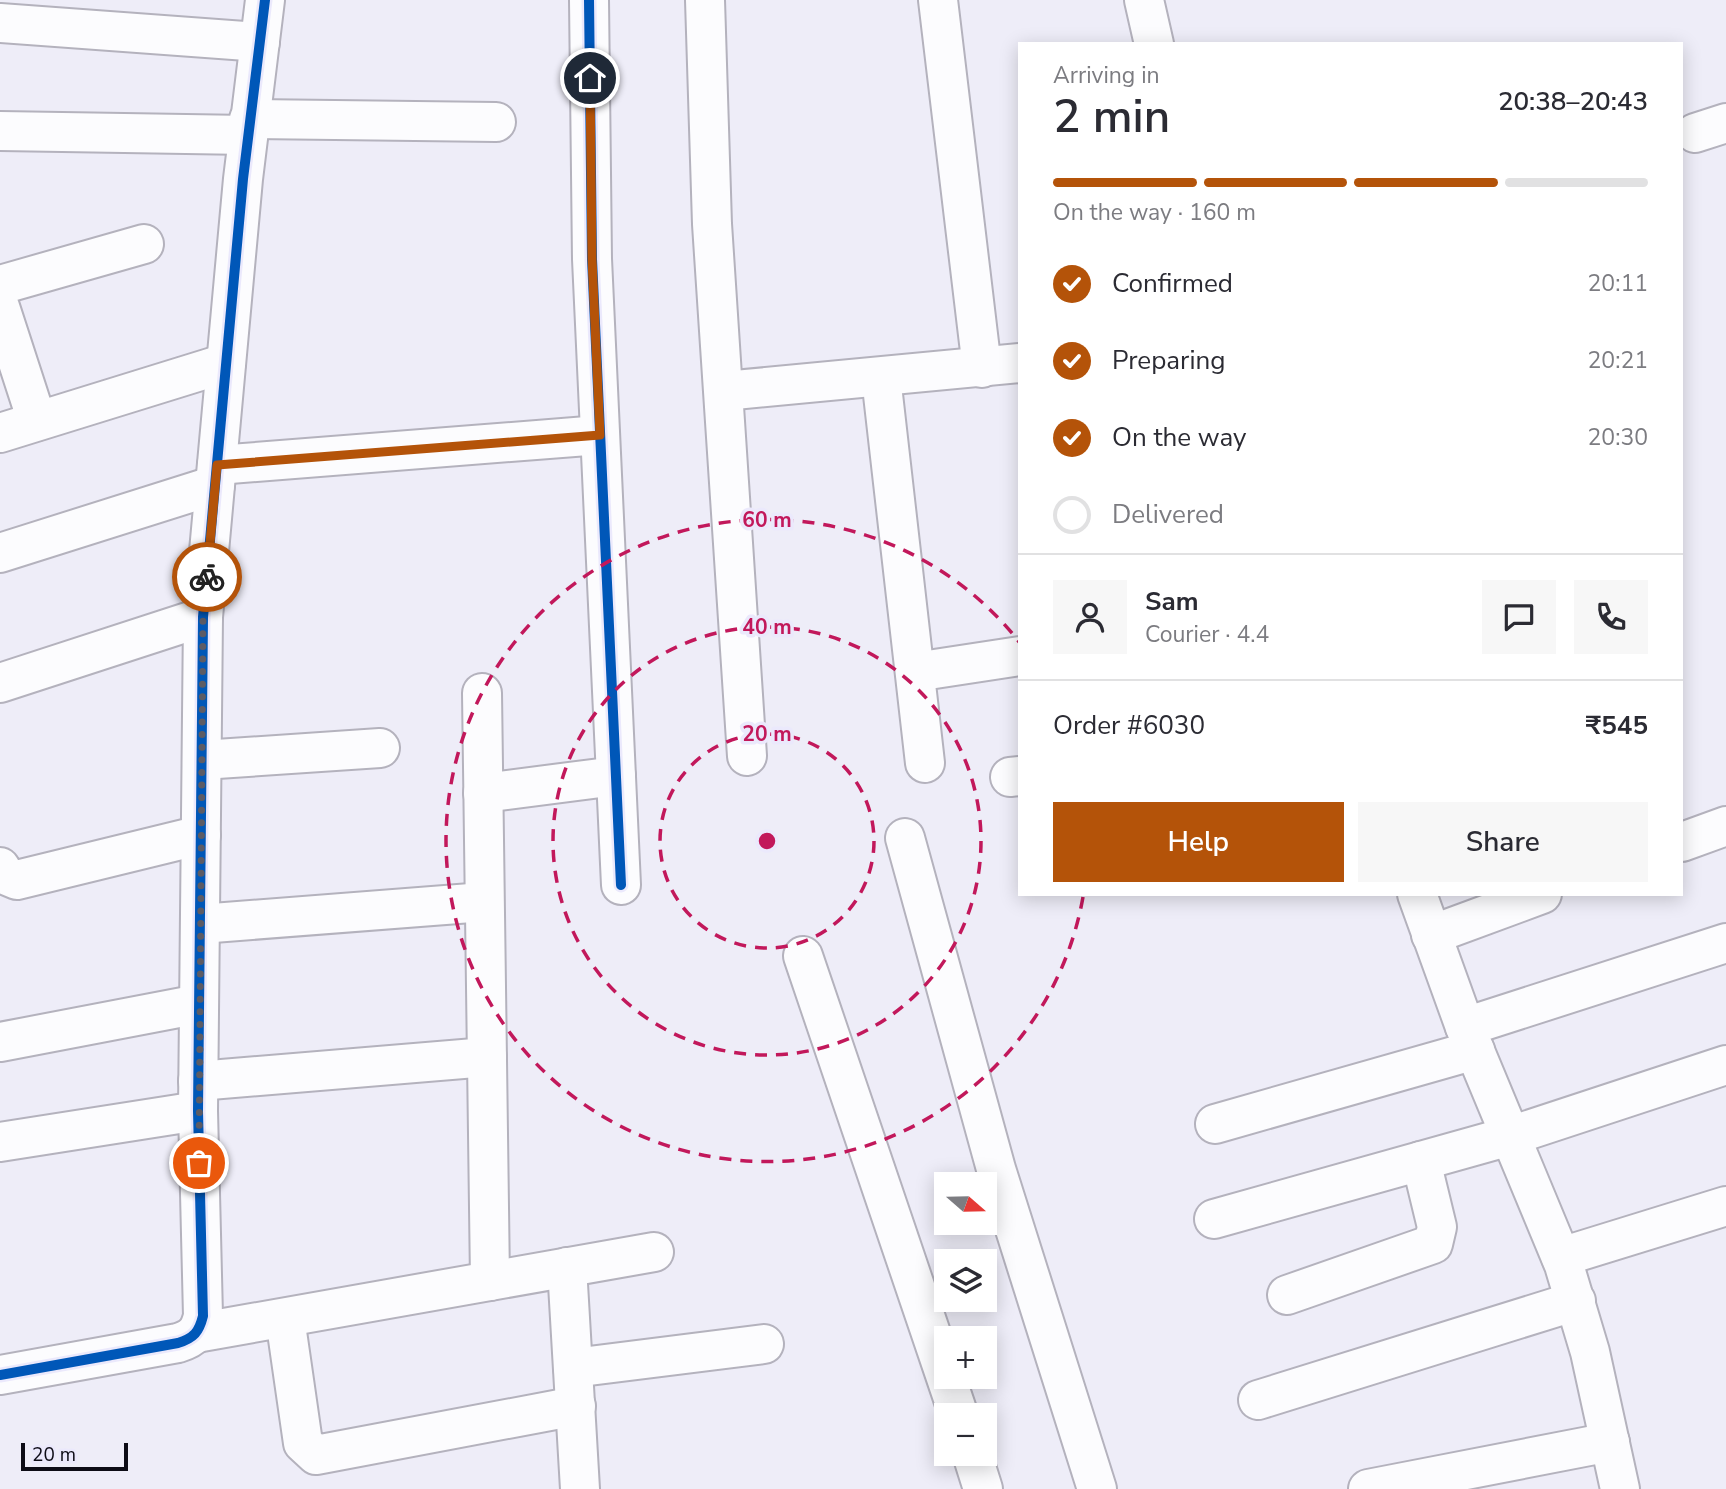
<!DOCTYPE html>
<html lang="en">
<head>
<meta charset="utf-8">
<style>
  :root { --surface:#fff; --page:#f7f7f7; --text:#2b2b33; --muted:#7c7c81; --line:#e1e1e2; --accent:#b45309 }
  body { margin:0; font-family:"Nunito Sans",sans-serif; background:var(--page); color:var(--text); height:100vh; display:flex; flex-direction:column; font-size:26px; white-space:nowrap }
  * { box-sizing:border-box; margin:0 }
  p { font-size:23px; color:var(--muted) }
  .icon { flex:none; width:38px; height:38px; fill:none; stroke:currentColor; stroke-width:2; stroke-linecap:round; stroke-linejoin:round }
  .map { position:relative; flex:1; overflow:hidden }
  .drawer { position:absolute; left:1018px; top:42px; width:665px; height:854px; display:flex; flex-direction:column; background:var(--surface); border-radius:0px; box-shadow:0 4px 18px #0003 }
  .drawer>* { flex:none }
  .needle { width:46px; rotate:110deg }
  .controls { position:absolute; left:934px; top:1172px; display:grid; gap:14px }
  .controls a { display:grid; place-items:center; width:63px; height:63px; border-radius:0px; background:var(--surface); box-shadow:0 4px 18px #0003; font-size:35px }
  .scale { position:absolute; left:21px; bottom:18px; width:107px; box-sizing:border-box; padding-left:7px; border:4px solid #0d0c16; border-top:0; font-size:19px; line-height:24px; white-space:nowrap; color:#0d0c16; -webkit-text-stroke:5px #ebe9fc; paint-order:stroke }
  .pin { position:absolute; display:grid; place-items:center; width:60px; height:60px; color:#fff; margin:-30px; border:4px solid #fff; border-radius:50%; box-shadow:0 2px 7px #0007 }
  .courier { position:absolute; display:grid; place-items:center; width:70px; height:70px; margin:-35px; border:5px solid #b45309; border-radius:50%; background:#fff; color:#222; box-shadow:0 2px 9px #0007 }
  .head em { font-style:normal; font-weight:600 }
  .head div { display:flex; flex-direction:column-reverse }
  .head { display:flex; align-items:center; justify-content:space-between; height:119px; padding:0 35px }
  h1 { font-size:46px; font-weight:600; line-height:52px }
  .bar { display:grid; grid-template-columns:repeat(4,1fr); gap:10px 7px; align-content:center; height:84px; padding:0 35px }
  .bar i { height:9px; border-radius:5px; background:var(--line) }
  .bar .selected { background:var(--accent) }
  .bar p { grid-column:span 4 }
  .line { display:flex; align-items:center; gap:18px; padding:0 35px; border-top:2px solid var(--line) }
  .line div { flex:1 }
  .round { display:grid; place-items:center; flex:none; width:74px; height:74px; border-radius:0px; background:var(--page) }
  ol { padding:0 35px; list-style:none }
  li { display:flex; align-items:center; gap:21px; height:77px }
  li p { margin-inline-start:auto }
  li .icon { padding:7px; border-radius:50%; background:var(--accent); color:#fff; stroke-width:4 }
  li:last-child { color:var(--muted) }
  li i { width:38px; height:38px; border:4px solid var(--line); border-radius:50% }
  .button { display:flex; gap:14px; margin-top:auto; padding:14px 35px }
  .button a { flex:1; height:80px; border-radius:0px; background:var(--accent); color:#fff; font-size:28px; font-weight:600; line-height:80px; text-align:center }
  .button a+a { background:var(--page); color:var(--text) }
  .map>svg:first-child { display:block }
</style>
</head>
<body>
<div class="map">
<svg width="1726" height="1489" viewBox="0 0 1726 1489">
  <rect width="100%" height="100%" fill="#eeedf8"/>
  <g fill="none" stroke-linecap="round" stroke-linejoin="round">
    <g stroke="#b4b2bd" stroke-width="42">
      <g id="minor">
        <path d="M589,0L592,259L621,885"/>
        <path d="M705,0L712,224L747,756"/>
        <path d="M938,0L982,368"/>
        <path d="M1144,0L1154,44"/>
        <path d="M0,23L260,42"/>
        <path d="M249,119L496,122"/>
        <path d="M0,131L248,135"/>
        <path d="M1695,133L1726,123"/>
        <path d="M0,285L144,244"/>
        <path d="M0,307L37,421"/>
        <path d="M881,377L925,763"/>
        <path d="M724,391L1020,363"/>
        <path d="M0,433L226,363"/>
        <path d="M217,465L600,435"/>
        <path d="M0,553L215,485"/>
        <path d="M915,672L1020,656"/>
        <path d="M0,683L203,617"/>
        <path d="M482,693L490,1281"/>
        <path d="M202,760L380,748"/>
        <path d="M1010,777L1020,776"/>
        <path d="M483,793L616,776"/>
        <path d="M905,838L996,1169L1097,1489"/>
        <path d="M1682,842L1726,826"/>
        <path d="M0,867L5,875L17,880L201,835"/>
        <path d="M1417,894L1465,1027L1564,1265L1590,1352L1620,1489"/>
        <path d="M200,924L484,902"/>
        <path d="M1431,935L1542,894"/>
        <path d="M803,956L959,1416"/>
        <path d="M1465,1027L1726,943"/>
        <path d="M0,1042L199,1004"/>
        <path d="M198,1081L487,1057"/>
        <path d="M1215,1124L1475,1050"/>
        <path d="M0,1142L198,1111"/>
        <path d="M1214,1219L1510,1136L1726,1065"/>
        <path d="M1561,1257L1726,1206"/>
        <path d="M567,1267L580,1489"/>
        <path d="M1287,1295L1433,1244L1437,1227L1421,1161"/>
        <path d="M285,1318L303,1443L316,1455L576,1406"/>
        <path d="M196,1333L654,1252"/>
        <path d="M573,1368L764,1344"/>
        <path d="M0,1375L178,1343C194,1338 199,1332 203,1316L198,1111L203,617L243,179L265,0"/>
        <path d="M1258,1400L1576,1301"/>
        <path d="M972,1454L983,1489"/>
        <path d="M1368,1489L1610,1442"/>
      </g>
    </g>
    <use href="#minor" stroke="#fcfcfe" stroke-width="38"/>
    <g stroke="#ebe9fc" stroke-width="15">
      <g id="cycleway">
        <path d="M589,0L592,259L621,885"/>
        <path d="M0,1375L178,1343C194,1338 199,1332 203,1316L198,1111L203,617L243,179L265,0"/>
      </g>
    </g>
    <use href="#cycleway" stroke="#0057b8" stroke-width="10"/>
  </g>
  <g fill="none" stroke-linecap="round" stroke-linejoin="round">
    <path stroke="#5c5b65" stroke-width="7" stroke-dasharray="0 12.6" d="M199,1163L203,617L207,577"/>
    <path stroke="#b45309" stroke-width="9" d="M207,577L217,465L600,435L592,259L590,78"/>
  </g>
  <g fill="none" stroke="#c2185b" stroke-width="3.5" stroke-dasharray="12 9">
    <circle cx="767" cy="841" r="107"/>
    <circle cx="767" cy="841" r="214"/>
    <path d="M1083 897A321 321 0 1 1 1020 643"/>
  </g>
  <circle cx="767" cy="841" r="10" fill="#c2185b" stroke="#ebe9fc" stroke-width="3.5"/>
  <g font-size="21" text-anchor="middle" font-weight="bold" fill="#c2185b" stroke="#ebe9fc" stroke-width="7" stroke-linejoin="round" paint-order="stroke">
    <text x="767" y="527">60 m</text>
    <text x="767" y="634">40 m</text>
    <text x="767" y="741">20 m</text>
  </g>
</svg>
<div class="controls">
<a><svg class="needle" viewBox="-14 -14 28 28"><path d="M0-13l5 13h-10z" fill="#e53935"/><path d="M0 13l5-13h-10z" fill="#7c7c81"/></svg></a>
<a><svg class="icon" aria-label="layers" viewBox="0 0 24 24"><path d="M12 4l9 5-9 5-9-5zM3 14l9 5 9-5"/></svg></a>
<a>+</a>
<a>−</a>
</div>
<div class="scale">20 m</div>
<div class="pin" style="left:199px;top:1163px;background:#ea580c"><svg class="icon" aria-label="bag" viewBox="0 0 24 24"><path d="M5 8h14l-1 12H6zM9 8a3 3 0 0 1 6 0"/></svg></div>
<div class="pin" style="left:590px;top:78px;background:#1f2937"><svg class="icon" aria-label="home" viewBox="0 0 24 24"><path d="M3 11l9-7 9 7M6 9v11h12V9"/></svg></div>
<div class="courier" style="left:207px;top:577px"><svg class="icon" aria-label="bike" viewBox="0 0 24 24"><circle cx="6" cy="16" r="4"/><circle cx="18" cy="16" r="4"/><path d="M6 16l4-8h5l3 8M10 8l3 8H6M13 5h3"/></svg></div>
<section class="drawer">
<div class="head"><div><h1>2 min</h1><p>Arriving in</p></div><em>20:38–20:43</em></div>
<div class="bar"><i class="selected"></i><i class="selected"></i><i class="selected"></i><i></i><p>On the way · 160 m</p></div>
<ol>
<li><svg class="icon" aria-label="check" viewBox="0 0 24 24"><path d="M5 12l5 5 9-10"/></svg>Confirmed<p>20:11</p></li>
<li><svg class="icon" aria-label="check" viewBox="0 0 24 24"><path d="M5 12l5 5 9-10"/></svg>Preparing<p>20:21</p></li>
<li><svg class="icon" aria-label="check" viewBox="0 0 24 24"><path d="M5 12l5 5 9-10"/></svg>On the way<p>20:30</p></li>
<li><i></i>Delivered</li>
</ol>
<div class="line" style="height:126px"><a class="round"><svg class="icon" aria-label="person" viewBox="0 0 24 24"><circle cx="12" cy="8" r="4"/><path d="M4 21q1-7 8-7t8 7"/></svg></a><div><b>Sam</b><p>Courier · 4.4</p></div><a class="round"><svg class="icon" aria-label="chat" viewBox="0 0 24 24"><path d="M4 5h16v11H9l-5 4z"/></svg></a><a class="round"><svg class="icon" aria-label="phone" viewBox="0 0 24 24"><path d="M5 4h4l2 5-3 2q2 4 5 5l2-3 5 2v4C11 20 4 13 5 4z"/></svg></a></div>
<div class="line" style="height:91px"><div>Order #6030</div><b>₹545</b></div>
<div class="button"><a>Help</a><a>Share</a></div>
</section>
</div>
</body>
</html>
